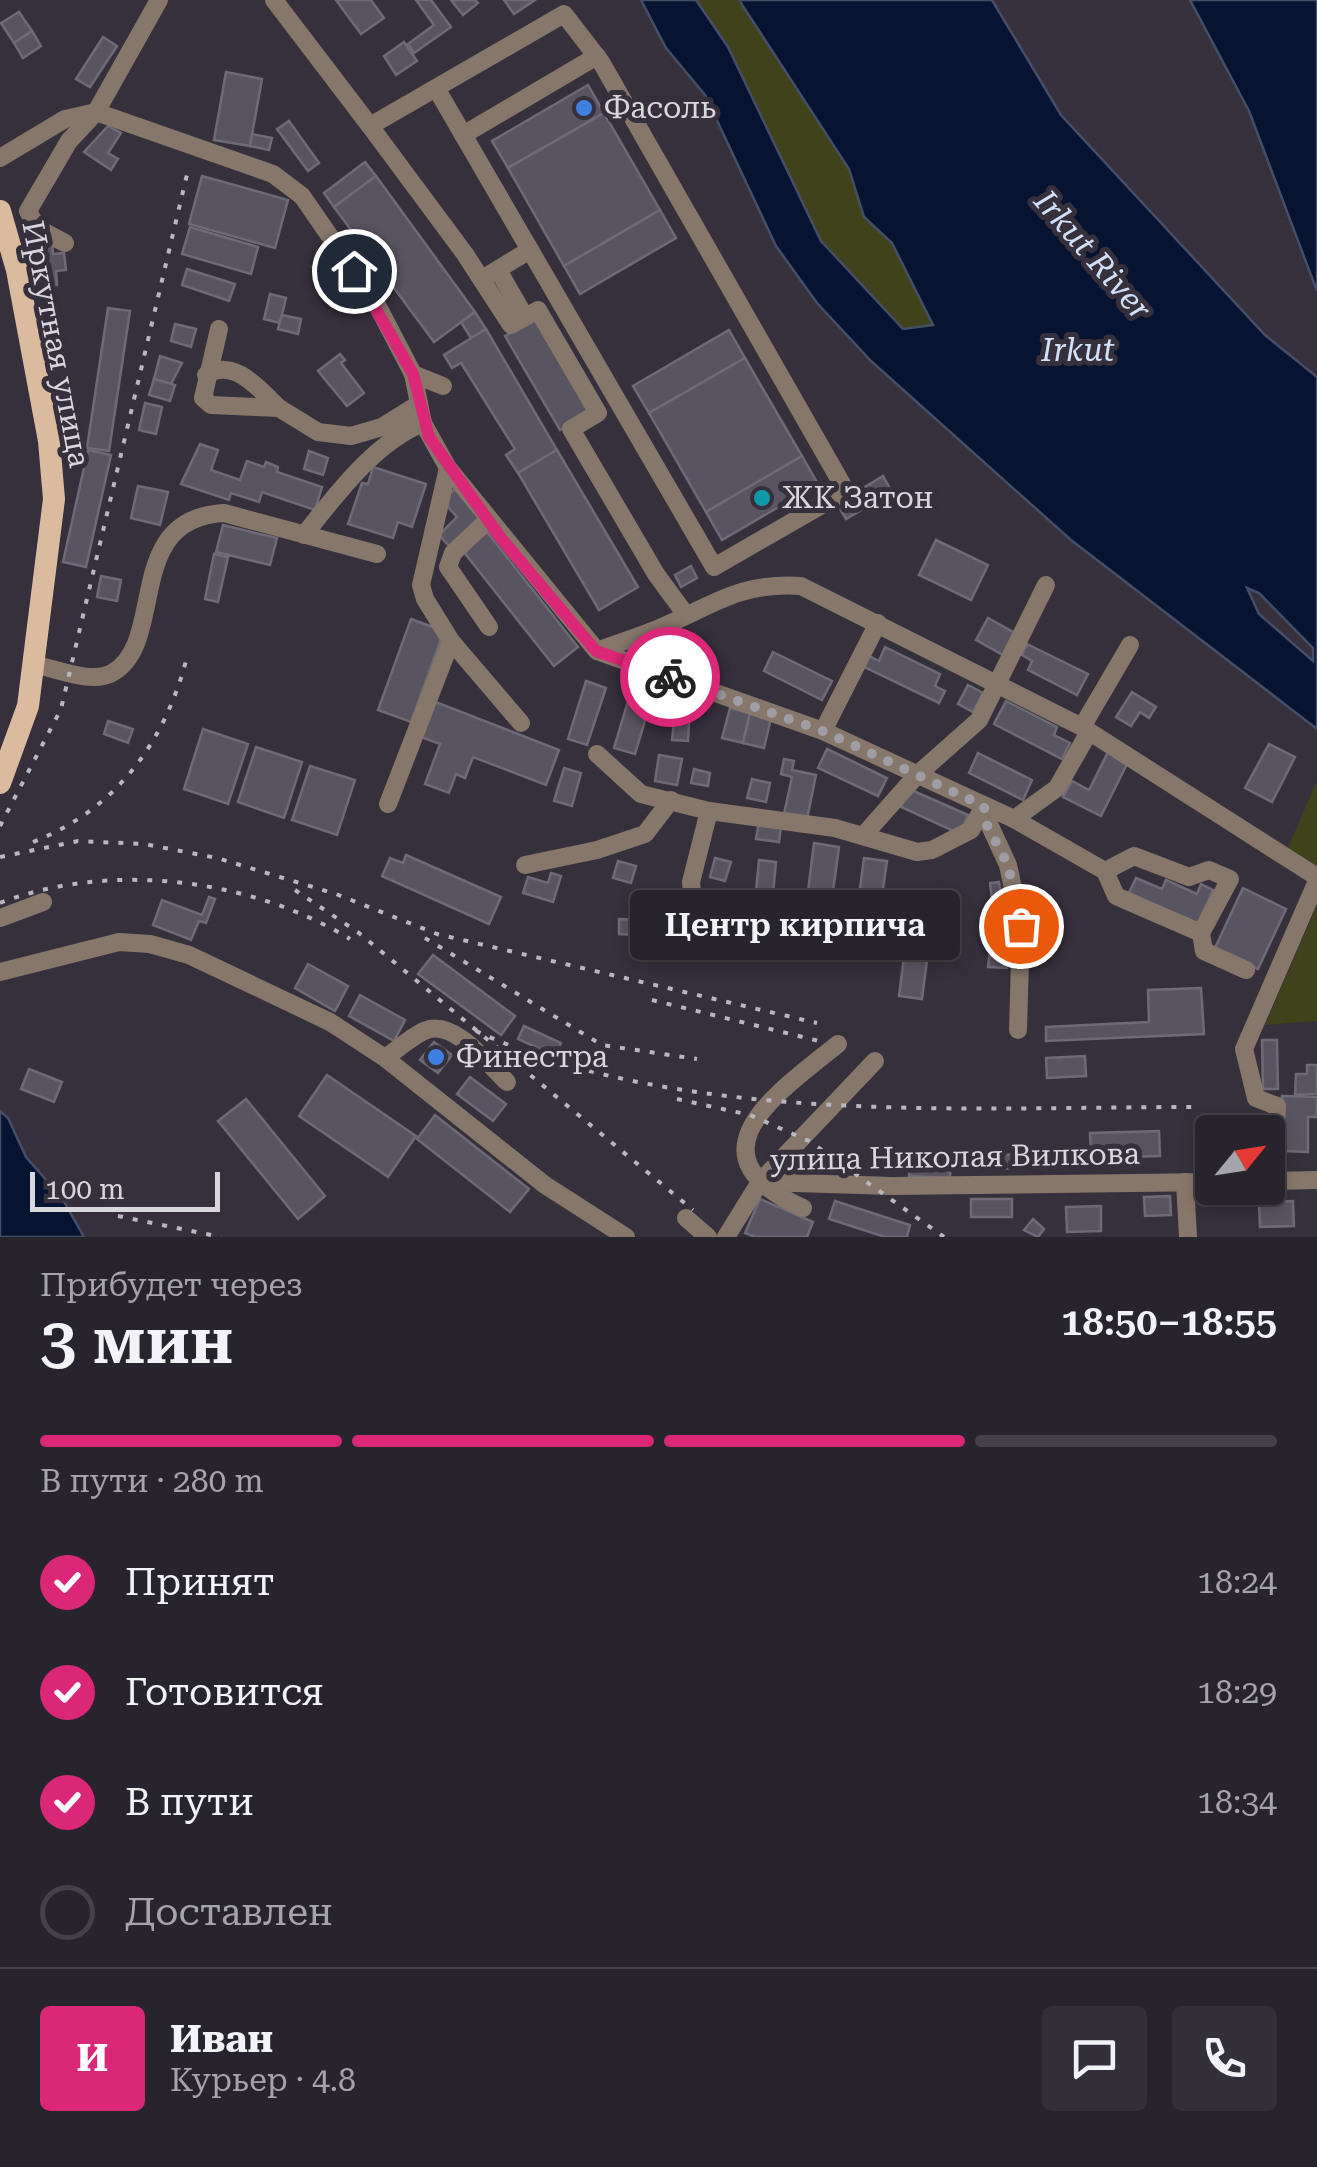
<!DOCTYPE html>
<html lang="ru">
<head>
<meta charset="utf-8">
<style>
  :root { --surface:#28242d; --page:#343039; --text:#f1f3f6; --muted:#a5a4aa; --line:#444149; --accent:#db2777 }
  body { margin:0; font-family:"Roboto Serif",serif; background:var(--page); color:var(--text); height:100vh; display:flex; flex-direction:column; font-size:38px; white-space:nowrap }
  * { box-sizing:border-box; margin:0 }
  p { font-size:32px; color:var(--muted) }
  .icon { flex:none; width:55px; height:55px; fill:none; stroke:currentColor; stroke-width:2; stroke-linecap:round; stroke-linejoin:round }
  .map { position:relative; height:1237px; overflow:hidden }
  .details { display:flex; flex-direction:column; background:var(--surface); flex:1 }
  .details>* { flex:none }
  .needle { width:65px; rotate:60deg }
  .buttons { position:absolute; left:1195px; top:1115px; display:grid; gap:20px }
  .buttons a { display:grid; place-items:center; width:90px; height:90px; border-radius:10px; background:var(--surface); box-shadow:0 5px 15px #0003,0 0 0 2px var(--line); font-size:50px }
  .scale { position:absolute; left:30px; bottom:25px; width:190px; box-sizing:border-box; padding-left:10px; border:5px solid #d9d7de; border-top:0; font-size:28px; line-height:35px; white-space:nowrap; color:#d9d7de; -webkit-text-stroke:8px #35303c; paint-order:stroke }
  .pin { position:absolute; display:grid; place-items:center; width:85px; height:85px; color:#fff; margin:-42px; border:5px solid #fff; border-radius:50%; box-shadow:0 2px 10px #0007 }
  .courier { position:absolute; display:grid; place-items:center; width:100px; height:100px; margin:-50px; border:8px solid #db2777; border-radius:50%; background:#fff; color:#222; box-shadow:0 2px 12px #0007 }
  .bubble { position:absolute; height:70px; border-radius:10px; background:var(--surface); box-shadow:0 5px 15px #0003,0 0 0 2px var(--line); font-size:32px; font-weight:600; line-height:70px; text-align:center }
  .head em { font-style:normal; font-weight:600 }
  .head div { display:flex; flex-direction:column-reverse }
  .head { display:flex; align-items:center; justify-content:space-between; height:170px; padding:0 40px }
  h1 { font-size:65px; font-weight:600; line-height:75px }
  .bar { display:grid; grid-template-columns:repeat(4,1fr); gap:15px 10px; align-content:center; height:120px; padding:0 40px }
  .bar i { height:12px; border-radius:8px; background:var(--line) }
  .bar .selected { background:var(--accent) }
  .bar p { grid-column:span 4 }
  .line { display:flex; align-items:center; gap:25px; padding:0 40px; border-top:2px solid var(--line) }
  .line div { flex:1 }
  .round { display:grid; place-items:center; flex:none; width:105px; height:105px; border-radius:10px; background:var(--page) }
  ol { padding:0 40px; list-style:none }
  li { display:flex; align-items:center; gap:30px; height:110px }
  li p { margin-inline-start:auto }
  li .icon { padding:10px; border-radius:50%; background:var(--accent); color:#fff; stroke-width:4 }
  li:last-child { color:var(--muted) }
  li i { width:55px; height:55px; border:5px solid var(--line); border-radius:50% }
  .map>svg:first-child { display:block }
</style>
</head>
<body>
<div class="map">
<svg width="1317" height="1237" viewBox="0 0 1317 1237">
  <rect width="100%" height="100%" fill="#35303c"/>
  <g fill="#40421b">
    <path d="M696,0H739L849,169L864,217L892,243L933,325L902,329L821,241L728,47Z"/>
    <path d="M1317,780V866L1288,848Z"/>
    <path d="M1317,906V1021L1265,1025Z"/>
  </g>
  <g fill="#061432" stroke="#454e66" stroke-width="2.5" fill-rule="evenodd">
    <path d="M641,0H696L728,47L821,241L903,329L933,325L892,243L864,217L849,169L739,0H992L1061,115L1265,335L1317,377V729L1071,540L871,361L817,303L776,246L705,95L666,48ZM1247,588L1259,593L1313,648V661L1259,614Z"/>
    <path d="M1190,0H1317V291L1249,111Z"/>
    <path d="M0,1111L8,1118L26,1157L62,1198L84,1237H0Z"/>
  </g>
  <g fill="#595461" stroke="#6f6a77" stroke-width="2.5">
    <path d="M336,0H371L384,18L361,34Z"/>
    <path d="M416,0H431L451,27L414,53L408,44L434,25Z"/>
    <path d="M451,0H475L478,3L463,15Z"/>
    <path d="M504,0H535L514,14Z"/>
    <path d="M19,12L32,31L14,43L1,23Z"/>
    <path d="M32,31L41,46L23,58L14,43Z"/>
    <path d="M103,37L117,46L90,87L76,79Z"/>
    <path d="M404,42L417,61L396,75L384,56Z"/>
    <path d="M226,72L262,79L250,146L214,140Z"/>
    <path d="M588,85L604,113L508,168L492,141Z"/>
    <path d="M604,113L660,210L564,266L508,168Z"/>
    <path d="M289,121L319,163L308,171L277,129Z"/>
    <path d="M108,126L121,133L108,153L118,159L111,170L84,152Z"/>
    <path d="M252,134L272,138L269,150L250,146Z"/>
    <path d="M365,162L376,176L334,207L324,193Z"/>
    <path d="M202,176L288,200L275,248L189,224Z"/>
    <path d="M376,176L475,312L434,342L334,207Z"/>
    <path d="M660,210L676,238L580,294L564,266Z"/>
    <path d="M190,227L258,247L251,274L182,254Z"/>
    <path d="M52,238L53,254L64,253L66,270L56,271L57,285L48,286L42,240Z"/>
    <path d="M333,253L360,290L339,305L313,267Z"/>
    <path d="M187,269L235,284L229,301L182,285Z"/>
    <path d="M270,294L286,298L280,323L264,319Z"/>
    <path d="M108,308L130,311L109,451L87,448Z"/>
    <path d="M475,312L486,329L471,338L461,322Z"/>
    <path d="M282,315L301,319L298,334L278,329Z"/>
    <path d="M536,318L590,412L560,430L505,336Z"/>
    <path d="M175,324L196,329L191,347L171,341Z"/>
    <path d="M486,329L557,450L518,473L506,455L515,449L461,363L452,368L444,355Z"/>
    <path d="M729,330L745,358L649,413L633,386Z"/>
    <path d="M340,354L345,360L341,363L364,393L347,406L318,371Z"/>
    <path d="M160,356L182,363L171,384L154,379Z"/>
    <path d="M745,358L802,456L706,512L649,413Z"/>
    <path d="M154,379L175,385L170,401L149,395Z"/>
    <path d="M145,403L162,407L156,434L139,430Z"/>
    <path d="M200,444L218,450L211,470L240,480L247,461L264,467L266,462L278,467L277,472L322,487L315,510L262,492L259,502L231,493L229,500L181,484Z"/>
    <path d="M88,450L111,455L86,567L63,562Z"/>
    <path d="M557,450L638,587L599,610L518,473Z"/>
    <path d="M309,451L328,458L323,475L304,469Z"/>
    <path d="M802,456L818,484L722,540L706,512Z"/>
    <path d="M373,467L426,484L412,527L398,522L393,538L348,524L362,483L368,484Z"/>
    <path d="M883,476L892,492L846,519L837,504Z"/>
    <path d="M138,486L168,492L160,525L131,518Z"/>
    <path d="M455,489L482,518L451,548L439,535L457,517L448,507V495Z"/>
    <path d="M223,525L277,538L270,565L216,552Z"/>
    <path d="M487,532L578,647L554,666L463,551Z"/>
    <path d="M936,540L988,565L971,600L919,575Z"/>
    <path d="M214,554L228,557L218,602L205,599Z"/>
    <path d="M691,566L697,578L681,587L675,575Z"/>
    <path d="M101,576L121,580L117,601L97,597Z"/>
    <path d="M988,618L1015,633L1003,655L976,640Z"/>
    <path d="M411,619L444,631L411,722L378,710Z"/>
    <path d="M1027,644L1088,674L1077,695L1028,670L1032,661L1022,655Z"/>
    <path d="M885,647L940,674L935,686L945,691L939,703L862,666L867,655L879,661Z"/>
    <path d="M773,652L832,681L822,700L764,671Z"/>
    <path d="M586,681L606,688L587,745L568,739Z"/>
    <path d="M968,685L983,693L973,712L958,704Z"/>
    <path d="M632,688L653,694L635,754L614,748Z"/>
    <path d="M1132,692L1156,707L1149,718L1140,712L1131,726L1116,717Z"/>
    <path d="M433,701L559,750L546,785L473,757L465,778L456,774L449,793L425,784L440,744L419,736Z"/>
    <path d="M1006,701L1057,727L1054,735L1070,743L1062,759L994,724Z"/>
    <path d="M730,708L750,713L743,743L722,738Z"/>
    <path d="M750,713L771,718L764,748L743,743Z"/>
    <path d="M674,720L689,722L688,741L672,740Z"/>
    <path d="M108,721L133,729L128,743L104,734Z"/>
    <path d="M203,729L248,744L228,804L184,789Z"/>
    <path d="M1269,744L1295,757L1272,802L1245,788Z"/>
    <path d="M256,747L302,762L284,818L238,802Z"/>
    <path d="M827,749L887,778L878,796L818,768Z"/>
    <path d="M1108,752L1128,762L1101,816L1063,797L1072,781L1089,790Z"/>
    <path d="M978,753L1032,780L1023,800L969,773Z"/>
    <path d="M659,755L682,759L677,785L655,781Z"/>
    <path d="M784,759L794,761L792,770L816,775L807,819L784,814L792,777L781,774Z"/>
    <path d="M310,766L355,780L337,835L292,820Z"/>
    <path d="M564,768L581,773L572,806L554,801Z"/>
    <path d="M694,769L710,773L708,786L691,783Z"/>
    <path d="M752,779L770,783L766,802L747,798Z"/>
    <path d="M909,789L968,815L960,834L901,807Z"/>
    <path d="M759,822L781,826L779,842L756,839Z"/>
    <path d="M814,843L839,847L826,943L802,940Z"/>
    <path d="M406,855L501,897L489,924L382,876L390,858L403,863Z"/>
    <path d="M715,858L731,862L725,881L710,877Z"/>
    <path d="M864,858L887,861L873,959L851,956Z"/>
    <path d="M759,860L776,862L772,904L755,902Z"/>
    <path d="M618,861L636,866L631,883L613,878Z"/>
    <path d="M551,873L561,876L553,902L523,893L528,877L548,883Z"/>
    <path d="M1136,878L1162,889L1166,880L1197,894L1201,884L1213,890L1197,926L1128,895Z"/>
    <path d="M999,882L1001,897H1012V915L994,914L990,883Z"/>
    <path d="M1243,888L1286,909L1258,969L1215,948Z"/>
    <path d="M912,895L935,898L922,999L899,996Z"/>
    <path d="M209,897L215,899L206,923L199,921L191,940L153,925L162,900L202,915Z"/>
    <path d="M994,914L1012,915L1007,968L988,967Z"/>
    <path d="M619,919L637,920V935L619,934Z"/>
    <path d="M433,955L515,1016L501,1035L418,974Z"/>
    <path d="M308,964L348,986L335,1011L295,988Z"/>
    <path d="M1201,988L1204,1034L1046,1041V1027L1149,1022L1148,990Z"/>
    <path d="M360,995L405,1020L394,1041L349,1016Z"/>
    <path d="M524,1026L561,1043L555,1056L518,1039Z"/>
    <path d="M1262,1040H1277L1278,1089H1263Z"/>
    <path d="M434,1042L452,1055L438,1073L420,1060Z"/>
    <path d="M1085,1056L1086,1076L1047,1078L1046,1058Z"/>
    <path d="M1307,1065H1317V1094L1295,1095L1296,1074H1307Z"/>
    <path d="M29,1069L62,1082L54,1102L21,1089Z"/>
    <path d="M327,1075L416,1136L388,1177L299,1116Z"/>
    <path d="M470,1077L506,1104L493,1121L457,1094Z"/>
    <path d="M1282,1096L1317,1097V1117H1308V1152L1282,1151Z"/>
    <path d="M246,1099L325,1196L298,1219L218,1121Z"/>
    <path d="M435,1115L529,1189L510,1212L417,1139Z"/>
    <path d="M1159,1131L1160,1156L1091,1158L1090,1133Z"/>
    <path d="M1212,1145V1164L1197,1165L1196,1146Z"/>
    <path d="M910,1152L951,1153L950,1178L909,1176Z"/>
    <path d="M809,1153L821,1154L820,1166L808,1165Z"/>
    <path d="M1040,1153L1041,1167L1002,1169L1001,1155Z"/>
    <path d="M1170,1196L1171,1215L1145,1216L1144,1197Z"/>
    <path d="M760,1199L813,1222L807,1237H755L745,1233Z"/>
    <rect x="971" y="1199" width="41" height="18"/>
    <path d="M835,1201L910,1225L907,1237H885L829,1219Z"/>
    <path d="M1293,1201L1294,1226L1260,1227L1259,1202Z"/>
    <path d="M1101,1206V1231L1067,1232L1066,1207Z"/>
    <path d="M1033,1219L1044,1229L1038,1237L1024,1230Z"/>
  </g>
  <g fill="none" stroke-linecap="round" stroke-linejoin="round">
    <g stroke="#87776a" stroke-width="18">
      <path d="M274,0L370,126"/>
      <path d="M436,88L714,567L846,491L601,62L564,14L370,126L465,254L511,325L538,310L598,413L571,429L656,574L686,615"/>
      <path d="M463,135L597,56"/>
      <path d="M0,158L65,119L96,112L273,174L302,196L376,303L413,374L423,423L448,468L597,651L823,731L1014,819L1105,871L1116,896L1201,933L1204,951L1246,970"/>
      <path d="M65,243L37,228L28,211L69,141L96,112L159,0"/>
      <path d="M498,270L525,317"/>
      <path d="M482,279L530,250"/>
      <path d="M219,329L203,398L211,405L279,408L318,432L351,436L382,427L419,404"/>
      <path d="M413,374L443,386"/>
      <path d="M206,375C234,357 259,389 279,408"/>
      <path d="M488,520L453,553L448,567L489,627"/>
      <path d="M304,535C336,495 374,443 423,423"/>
      <path d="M451,641L521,723"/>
      <path d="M597,651C618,643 641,636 662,627C715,604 740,582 801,586L1082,727L1317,877"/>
      <path d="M36,665C57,669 91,684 112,673C168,642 122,518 224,513L377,554"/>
      <path d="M1082,727L1130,645"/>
      <path d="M823,731L878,623"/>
      <path d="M597,754L641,794L709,811L835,828L917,852L932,850L971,830L984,806"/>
      <path d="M388,804L451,641L425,599L421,585L448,468"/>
      <path d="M983,811L1008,865L1021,926L1018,1030"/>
      <path d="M1014,819L1057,788L1089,732"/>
      <path d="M863,836L917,775L979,720L1046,585"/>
      <path d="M525,865L597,850L645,834L671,800"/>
      <path d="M1105,871L1134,856L1189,877L1209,870L1230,879L1201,933"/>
      <path d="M693,904L691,882L709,811"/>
      <path d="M0,918L43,902"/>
      <path d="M0,972L119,942L150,944L189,955L330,1022L385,1058L545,1185L626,1237"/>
      <path d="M385,1058C398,1049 411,1037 424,1031C453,1017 488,1064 507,1082"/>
      <path d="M1268,1181L1317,1180"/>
      <path d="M1274,1181L1277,1106L1256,1098L1244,1049L1317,881"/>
      <path d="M760,1182L875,1061"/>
      <path d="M1185,1182L1188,1237"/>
      <path d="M803,1208C683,1154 779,1092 838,1044"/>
      <path d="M686,1218L708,1237"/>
      <path d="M726,1237L760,1182L892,1186L1212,1182"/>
    </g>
    <path stroke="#dbbb9f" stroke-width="22" d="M0,211L17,270L49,441L54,499L28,706L0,783"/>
    <g stroke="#b9b7bf" stroke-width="4" stroke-dasharray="5 10" stroke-linecap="butt">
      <path d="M0,826L61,709L189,166"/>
      <path d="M33,842C118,809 167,739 188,653"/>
      <path d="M0,857L78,841L144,844L217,858L336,894L437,934L817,1023"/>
      <path d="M295,890L359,933L693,1210"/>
      <path d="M0,903C109,861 250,878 350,939"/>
      <path d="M425,938L602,1045L697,1059"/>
      <path d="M652,1000L819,1041"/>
      <path d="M476,1031C680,1126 970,1107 1192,1107"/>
      <path d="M677,1099L750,1115L809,1141L944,1237"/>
      <path d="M118,1216L221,1237"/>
    </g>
  </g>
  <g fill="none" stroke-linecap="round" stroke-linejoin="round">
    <path stroke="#a09da5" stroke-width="10" stroke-dasharray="0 18" d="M670,677L823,731L984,806L986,823L1008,865L1021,926"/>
    <path stroke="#db2777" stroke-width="12" d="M354,271L413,374L429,437L500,537L596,651L670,677"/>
  </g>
  <g fill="#3f7fe0" stroke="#35303c" stroke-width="4">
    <circle cx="584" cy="108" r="10"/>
    <circle cx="436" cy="1057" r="10"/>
  </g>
  <circle fill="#0f9aa8" stroke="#35303c" stroke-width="4" cx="762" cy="498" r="10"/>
  <g text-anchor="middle" stroke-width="10" stroke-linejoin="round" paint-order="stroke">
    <g font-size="30" fill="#d9d7de" stroke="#35303c" text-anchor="start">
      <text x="604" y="118">Фасоль</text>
      <text x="782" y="508">ЖК Затон</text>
      <text x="456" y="1067">Финестра</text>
    </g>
    <g font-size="30" fill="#d9d7de" stroke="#35303c">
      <text transform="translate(56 344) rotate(79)" y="10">Иркутная улица</text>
      <text transform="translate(955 1157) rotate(-1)" y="10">улица Николая Вилкова</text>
    </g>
    <g font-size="32" font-style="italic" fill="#d2e0f9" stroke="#35303c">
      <text transform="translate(1093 255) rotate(49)" y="11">Irkut River</text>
      <text x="1078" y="361">Irkut</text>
    </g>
  </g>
</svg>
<div class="buttons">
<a><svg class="needle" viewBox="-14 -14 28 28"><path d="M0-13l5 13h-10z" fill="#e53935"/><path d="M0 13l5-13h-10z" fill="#a5a4aa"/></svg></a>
</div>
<div class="scale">100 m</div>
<div class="pin" style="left:1021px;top:926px;background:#ea580c"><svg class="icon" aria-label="bag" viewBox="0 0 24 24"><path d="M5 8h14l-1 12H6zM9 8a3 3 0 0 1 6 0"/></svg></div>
<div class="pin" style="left:354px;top:271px;background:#1f2937"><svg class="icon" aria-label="home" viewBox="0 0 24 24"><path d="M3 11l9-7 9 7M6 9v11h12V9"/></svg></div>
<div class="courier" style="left:670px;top:677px"><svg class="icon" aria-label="bike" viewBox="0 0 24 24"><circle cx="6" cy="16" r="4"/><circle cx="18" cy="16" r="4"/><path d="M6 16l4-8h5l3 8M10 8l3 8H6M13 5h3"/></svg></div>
<div class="bubble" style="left:630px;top:890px;width:330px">Центр кирпича</div>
</div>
<section class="details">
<div class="head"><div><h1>3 мин</h1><p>Прибудет через</p></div><em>18:50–18:55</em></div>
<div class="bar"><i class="selected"></i><i class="selected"></i><i class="selected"></i><i></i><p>В пути · 280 m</p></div>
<ol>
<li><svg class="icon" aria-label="check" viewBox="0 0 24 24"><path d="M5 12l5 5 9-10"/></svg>Принят<p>18:24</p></li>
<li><svg class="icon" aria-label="check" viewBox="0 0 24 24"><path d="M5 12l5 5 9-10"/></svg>Готовится<p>18:29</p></li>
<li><svg class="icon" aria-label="check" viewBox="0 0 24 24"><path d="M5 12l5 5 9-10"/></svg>В пути<p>18:34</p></li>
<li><i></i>Доставлен</li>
</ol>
<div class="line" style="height:180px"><b class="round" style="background:var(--accent);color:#fff">И</b><div><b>Иван</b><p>Курьер · 4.8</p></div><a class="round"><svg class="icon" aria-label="chat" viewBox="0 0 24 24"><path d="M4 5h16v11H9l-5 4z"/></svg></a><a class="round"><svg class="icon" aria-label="phone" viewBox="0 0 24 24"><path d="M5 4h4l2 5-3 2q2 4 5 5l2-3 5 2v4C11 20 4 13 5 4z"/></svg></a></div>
</section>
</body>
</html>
